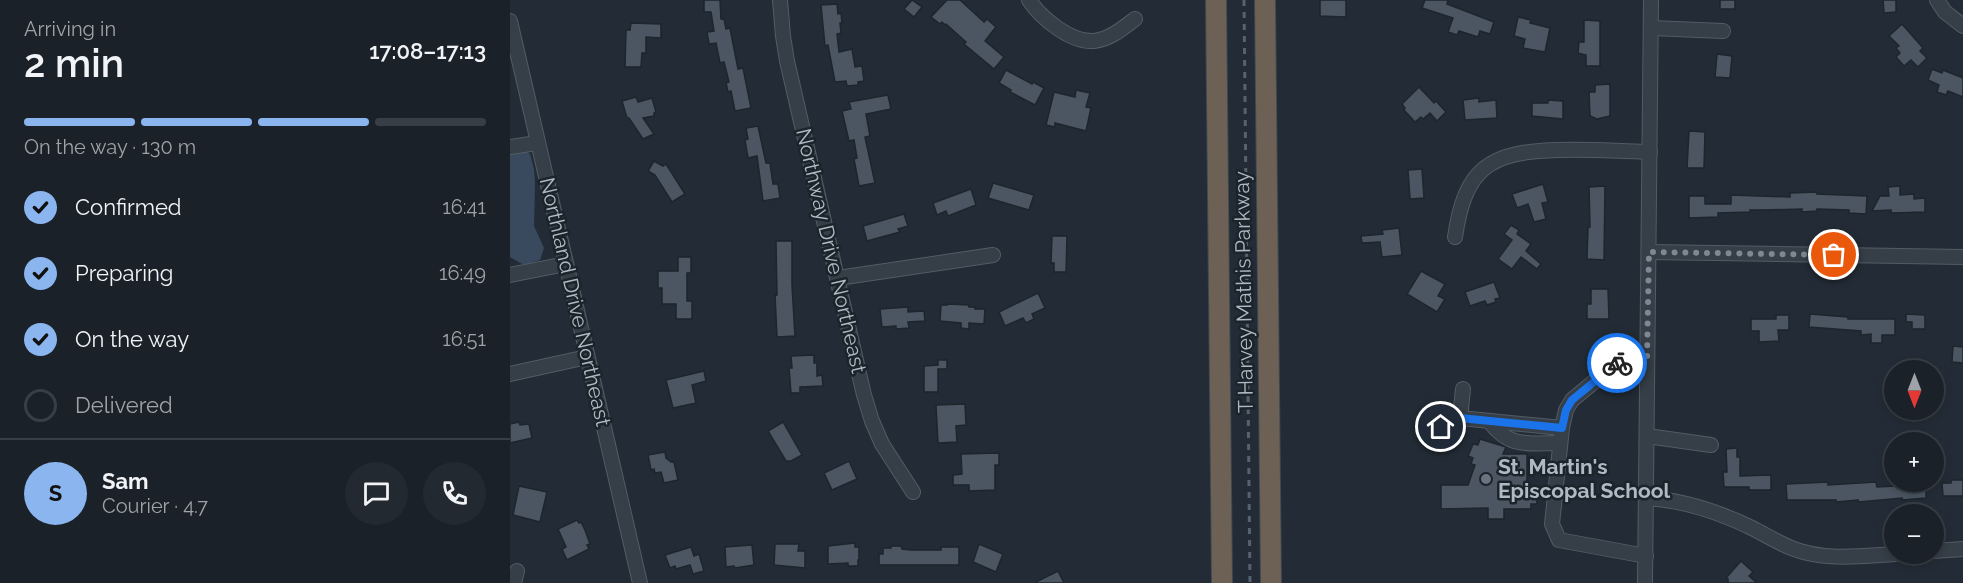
<!DOCTYPE html>
<html lang="en">
<head>
<meta charset="utf-8">
<style>
  :root { --surface:#1a2128; --page:#232930; --text:#f1f3f6; --muted:#9fa3a8; --line:#383e45; --accent:#8bb5ee }
  body { margin:0; font-family:Raleway,sans-serif; background:var(--page); color:var(--text); height:100vh; display:flex; flex-direction:column; font-size:22px; white-space:nowrap }
  * { box-sizing:border-box; margin:0 }
  p { font-size:20px; color:var(--muted) }
  .icon { flex:none; width:33px; height:33px; fill:none; stroke:currentColor; stroke-width:2; stroke-linecap:round; stroke-linejoin:round }
  .map { position:relative; flex:1; overflow:hidden }
  .details { display:flex; flex-direction:column; background:var(--surface); width:510px }
  .details>* { flex:none }
  .needle { width:39px; rotate:180deg }
  .controls { position:absolute; left:1374px; top:360px; display:grid; gap:12px }
  .controls a { display:grid; place-items:center; width:60px; height:60px; border-radius:50%; background:var(--surface); box-shadow:0 3px 9px #0003,0 0 0 2px var(--line); font-size:30px }
  .pin { position:absolute; display:grid; place-items:center; width:51px; height:51px; color:#fff; margin:-26px; border:3px solid #fff; border-radius:50%; box-shadow:0 2px 6px #0007 }
  .courier { position:absolute; display:grid; place-items:center; width:60px; height:60px; margin:-30px; border:4px solid #1a73e8; border-radius:50%; background:#fff; color:#222; box-shadow:0 2px 8px #0007 }
  .head em { font-style:normal; font-weight:600 }
  .head div { display:flex; flex-direction:column-reverse }
  .head { display:flex; align-items:center; justify-content:space-between; height:102px; padding:0 24px }
  h1 { font-size:39px; font-weight:600; line-height:45px }
  .bar { display:grid; grid-template-columns:repeat(4,1fr); gap:9px 6px; align-content:center; height:72px; padding:0 24px }
  .bar i { height:8px; border-radius:4px; background:var(--line) }
  .bar .current { background:var(--accent) }
  .bar p { grid-column:span 4 }
  .line { display:flex; align-items:center; gap:15px; padding:0 24px; border-top:2px solid var(--line) }
  .line div { flex:1 }
  .round { display:grid; place-items:center; flex:none; width:63px; height:63px; border-radius:32px; background:var(--page) }
  ol { padding:0 24px; list-style:none }
  li { display:flex; align-items:center; gap:18px; height:66px }
  li p { margin-inline-start:auto }
  li .icon { padding:6px; border-radius:50%; background:var(--accent); color:#111; stroke-width:4 }
  li:last-child { color:var(--muted) }
  li i { width:33px; height:33px; border:3px solid var(--line); border-radius:50% }
  main { display:flex; flex:1; min-height:0 }
  .map>svg:first-child { display:block }
</style>
</head>
<body>
<main>
<section class="details">
<div class="head"><div><h1>2 min</h1><p>Arriving in</p></div><em>17:08–17:13</em></div>
<div class="bar"><i class="current"></i><i class="current"></i><i class="current"></i><i></i><p>On the way · 130 m</p></div>
<ol>
<li><svg class="icon" aria-label="check" viewBox="0 0 24 24"><path d="M5 12l5 5 9-10"/></svg>Confirmed<p>16:41</p></li>
<li><svg class="icon" aria-label="check" viewBox="0 0 24 24"><path d="M5 12l5 5 9-10"/></svg>Preparing<p>16:49</p></li>
<li><svg class="icon" aria-label="check" viewBox="0 0 24 24"><path d="M5 12l5 5 9-10"/></svg>On the way<p>16:51</p></li>
<li><i></i>Delivered</li>
</ol>
<div class="line" style="height:108px"><b class="round" style="background:var(--accent);color:#111">S</b><div><b>Sam</b><p>Courier · 4.7</p></div><a class="round"><svg class="icon" aria-label="chat" viewBox="0 0 24 24"><path d="M4 5h16v11H9l-5 4z"/></svg></a><a class="round"><svg class="icon" aria-label="phone" viewBox="0 0 24 24"><path d="M5 4h4l2 5-3 2q2 4 5 5l2-3 5 2v4C11 20 4 13 5 4z"/></svg></a></div>
</section>
<div class="map">
<svg width="1453" height="583" viewBox="0 0 1453 583">
  <rect width="100%" height="100%" fill="#232c36"/>
  <path fill="#394a5e" d="M13,150L20,154L24,169L25,183L24,226L34,248L30,260L14,265L0,257V152Z"/>
  <g fill="#4b5662" stroke="#1d252d" stroke-width="1.5">
    <path d="M194,0H210L211,19H214L216,29L220,28L228,69L233,68L241,108L225,111L221,91L218,92L216,83L219,82L214,62L210,63L206,43L199,44L197,32L204,31L201,12H194Z"/>
    <path d="M402,0L412,7L404,17L394,9Z"/>
    <path d="M437,0H450L474,22L477,19L486,27L475,41L494,57L484,69L454,44L456,42L436,24L435,25L432,22L430,24L421,17Z"/>
    <path d="M810,0H836V17L810,16Z"/>
    <path d="M915,0H938L937,4L984,22L980,34L970,31L968,37L949,31L947,35L938,32L943,18L912,8Z"/>
    <rect x="1210" y="0" width="15" height="9"/>
    <path d="M1373,0H1386V12L1374,13Z"/>
    <path d="M327,4L328,14L331,13L332,23H330L331,33L327,34L329,52L342,49L345,67L352,66L354,81L348,82V85L337,86L336,81L325,82L318,45L315,46L311,5Z"/>
    <path d="M1008,17L1021,20L1020,23L1040,28L1035,52L1013,48L1015,39L1004,36Z"/>
    <path d="M1074,20L1090,21V66H1076V55L1068,53L1069,42H1074Z"/>
    <path d="M121,23L151,24V38L136,37V53H132L131,67H115L116,30H120Z"/>
    <path d="M1392,24L1413,48L1410,51L1417,58L1408,67L1401,60L1394,66L1386,57L1390,53L1386,48L1389,46L1379,36Z"/>
    <path d="M1207,54L1222,56L1220,78L1205,77Z"/>
    <path d="M1422,69L1432,73L1433,70L1453,78V97L1438,91L1436,95L1427,92L1429,85L1418,80Z"/>
    <path d="M496,70L522,84L523,82L534,88L525,105L500,92L501,90L489,83Z"/>
    <path d="M1100,84V116L1087,119L1080,116L1079,92H1085V85Z"/>
    <path d="M909,87L924,103L926,101L936,112L927,121L920,113L913,119L911,117L905,122L894,110L895,108L892,104Z"/>
    <path d="M566,90L580,93L576,107L581,108L576,131L545,123V127L536,125L544,92L565,97Z"/>
    <path d="M378,95L381,109L356,114L360,136L355,137L365,183L349,186L344,159L347,158L344,140L339,141L332,111L341,109L339,102Z"/>
    <path d="M126,97L128,102L142,98L146,112L144,113V116L133,118L144,134L133,139L119,118H117L112,101Z"/>
    <path d="M969,98V102L986,100L987,118L955,120L953,100Z"/>
    <path d="M1038,100L1053,101V119L1022,116V103H1038Z"/>
    <path d="M248,126L256,163H260L263,184H268L270,198L253,201L247,156L238,158L235,140L238,139L236,128Z"/>
    <path d="M1179,131L1195,132L1194,168H1177Z"/>
    <path d="M144,161L153,166L156,164L175,194L162,202L145,175L138,171Z"/>
    <path d="M912,169L914,198L900,199L898,170Z"/>
    <path d="M483,183L524,195L519,210L478,198Z"/>
    <path d="M1033,184L1038,202L1032,203L1036,219L1024,222L1018,204L1007,208L1002,194Z"/>
    <path d="M1095,186L1094,260L1077,259L1078,227H1080L1079,187Z"/>
    <path d="M1390,186V195L1404,194V199L1415,198V212L1381,213V210L1362,211L1370,196H1379L1378,187Z"/>
    <path d="M461,189L466,205L438,216L436,211L427,215L423,203Z"/>
    <path d="M1307,192V194L1357,196L1356,214L1339,213V210L1307,209V211L1292,212V209L1254,210H1240V212L1208,213V217L1179,218V196H1195V204H1221V195L1280,197V193Z"/>
    <path d="M394,214L398,226L388,229L390,232L357,241L353,226Z"/>
    <path d="M1001,225L1009,230L1007,234L1021,244L1016,251L1031,264L1027,269L1011,257L1002,269L988,259L1002,240L994,234Z"/>
    <path d="M889,228L892,255L872,257L870,242L852,243L851,236L873,234L872,230Z"/>
    <path d="M542,236H557L556,272H544V263H541Z"/>
    <path d="M266,241H282V285L285,336L267,337L265,295H267Z"/>
    <path d="M168,257H181V273H177V301H182V319H166V304H152V288H148V271H168Z"/>
    <path d="M911,271L935,284L928,296L935,299L927,312L897,294Z"/>
    <path d="M984,282L990,298L985,299L986,302L977,305L975,301L960,306L955,292Z"/>
    <path d="M1081,289H1098L1099,319H1077V304H1081Z"/>
    <path d="M528,293L535,308L522,314L524,319L516,323L513,318L495,326L489,312Z"/>
    <path d="M437,304L459,305V307H465V309H475L474,324L459,323V329L451,328V323L430,321L431,305H437Z"/>
    <path d="M398,307V312L414,311L415,321L398,322L399,328L386,329V326L372,327L370,309Z"/>
    <path d="M1300,314L1338,317V319H1385V335H1372V343H1361V334L1351,335V331L1299,327Z"/>
    <path d="M1396,314L1415,315V329H1402V322H1396Z"/>
    <path d="M1266,315H1279V330H1268L1269,341L1249,342V331H1241V319H1266Z"/>
    <path d="M1443,346L1453,347V363L1442,362Z"/>
    <path d="M304,355V363H307V376L312,375L313,386L290,387V393H281L279,368H282L281,356Z"/>
    <path d="M428,360H437V369H428V392H414V366L428,365Z"/>
    <path d="M194,371L196,381L182,385L186,403L163,408L156,380Z"/>
    <path d="M455,404L456,425L446,426L447,442L428,443L426,405Z"/>
    <path d="M9,422L10,425L19,424L22,438L0,443V424Z"/>
    <path d="M273,422L292,455L281,461H276L258,431Z"/>
    <path d="M970,439L996,447L993,454H1017V486H1020V490H1027V504H1021V509H994V519H978V508L931,509V485H958L965,465L961,464L963,458L958,456L963,444L968,445Z"/>
    <path d="M1227,448V457H1230V476L1261,475V490H1239V487H1214L1213,472H1217L1216,449Z"/>
    <path d="M155,452L156,458L161,462H164L168,480L154,483L151,472L145,473L144,469L141,470L138,455Z"/>
    <path d="M489,453V465H485V490L459,491V485H443V475L452,474L451,454Z"/>
    <path d="M339,461L347,479L322,490L314,473Z"/>
    <path d="M1441,480H1453V496H1433L1432,483H1441Z"/>
    <path d="M1318,482V485L1366,482L1367,487L1386,486V483L1393,482H1416V498L1392,500V498L1349,502L1348,500L1326,502V500H1277L1276,484Z"/>
    <path d="M9,486L37,492L30,522L3,515Z"/>
    <path d="M67,520L69,523L71,522L75,530L80,544L77,545L79,549L57,560L52,549L56,547L48,529Z"/>
    <path d="M345,543V547H349V560H348V566H338V563L318,564V546Z"/>
    <path d="M265,544H289L288,551H295V568L264,565Z"/>
    <path d="M469,544L493,554L486,572L463,562Z"/>
    <path d="M242,545L244,565L225,568L224,566L216,567L215,547Z"/>
    <path d="M381,546H391L392,549L401,550H431V547H449V565H369V554H373V548H381Z"/>
    <path d="M181,547L184,556L189,554L194,571L183,574L180,565L166,569L165,566L160,568L155,555Z"/>
    <path d="M1231,561L1243,572L1239,576L1247,583H1218V579L1216,578Z"/>
    <path d="M548,571L554,583H524Z"/>
  </g>
  <g fill="none" stroke-linecap="round" stroke-linejoin="round">
    <g stroke="#535c65" stroke-width="16">
      <g id="minor">
        <path d="M270,0L273,36L277,61L354,395L362,421L372,444L403,492"/>
        <path d="M519,0C531,18 561,43 584,41C600,39 612,29 625,19"/>
        <path d="M1427,0L1435,12L1453,26"/>
        <path d="M0,21L130,583"/>
        <path d="M1141,28L1213,31"/>
        <path d="M0,147L27,143"/>
        <path d="M945,237C955,168 979,152 1047,150C1078,149 1109,151 1140,152"/>
        <path d="M1139,252L1453,257"/>
        <path d="M0,275L56,264"/>
        <path d="M328,278L483,255"/>
        <path d="M0,374L77,357"/>
        <path d="M950,418L953,389"/>
        <path d="M979,421C1000,449 1018,443 1050,443"/>
        <path d="M931,427L950,418L1052,428"/>
        <path d="M1137,436L1201,445"/>
        <path d="M1136,498C1174,500 1209,512 1242,528C1256,535 1270,544 1284,549C1316,561 1351,556 1385,554"/>
        <path d="M1424,551L1453,549"/>
        <path d="M1136,556L1049,540L1042,524L1052,428L1056,410L1062,400L1109,361L1137,358"/>
        <path d="M4,583L7,571"/>
        <path d="M1135,583L1141,0"/>
      </g>
    </g>
    <g stroke="#404951" stroke-width="22">
      <g id="highway">
        <path d="M706,0L712,583"/>
        <path d="M755,0L761,583"/>
      </g>
    </g>
    <use href="#minor" stroke="#363e47" stroke-width="14"/>
    <use href="#highway" stroke="#6c6154" stroke-width="20"/>
    <path stroke="#58626e" stroke-width="3" stroke-dasharray="6 6" stroke-linecap="butt" d="M734,0L740,583"/>
  </g>
  <g fill="none" stroke-linecap="round" stroke-linejoin="round">
    <path stroke="#7f8892" stroke-width="6" stroke-dasharray="0 10.8" d="M1107,363L1137,358L1139,252L1324,255"/>
    <path stroke="#1a73e8" stroke-width="8" d="M931,427L950,418L1052,428L1056,410L1062,400L1107,363"/>
  </g>
  <circle fill="#6b7280" stroke="#1b232b" stroke-width="2" cx="976" cy="479" r="6"/>
  <g text-anchor="middle" stroke-width="5" stroke-linejoin="round" paint-order="stroke">
    <g font-size="21" fill="#b0b9c3" stroke="#1b232b">
      <text transform="translate(321 251) rotate(77)" y="7">Northway Drive Northeast</text>
      <text transform="translate(734 292) rotate(-91)" y="7">T Harvey Mathis Parkway</text>
      <text transform="translate(65 302) rotate(77)" y="7">Northland Drive Northeast</text>
    </g>
    <g font-size="21" font-weight="bold" fill="#b0b9c3" stroke="#1b232b" text-anchor="start">
      <text x="988" y="474">St. Martin's<tspan x="988" dy="24">Episcopal School</tspan></text>
    </g>
  </g>
</svg>
<div class="controls">
<a><svg class="needle" viewBox="-14 -14 28 28"><path d="M0-13l5 13h-10z" fill="#e53935"/><path d="M0 13l5-13h-10z" fill="#9fa3a8"/></svg></a>
<a>+</a>
<a>−</a>
</div>
<div class="pin" style="left:1324px;top:255px;background:#ea580c"><svg class="icon" aria-label="bag" viewBox="0 0 24 24"><path d="M5 8h14l-1 12H6zM9 8a3 3 0 0 1 6 0"/></svg></div>
<div class="pin" style="left:931px;top:427px;background:#1f2937"><svg class="icon" aria-label="home" viewBox="0 0 24 24"><path d="M3 11l9-7 9 7M6 9v11h12V9"/></svg></div>
<div class="courier" style="left:1107px;top:363px"><svg class="icon" aria-label="bike" viewBox="0 0 24 24"><circle cx="6" cy="16" r="4"/><circle cx="18" cy="16" r="4"/><path d="M6 16l4-8h5l3 8M10 8l3 8H6M13 5h3"/></svg></div>
</div>
</main>
</body>
</html>
